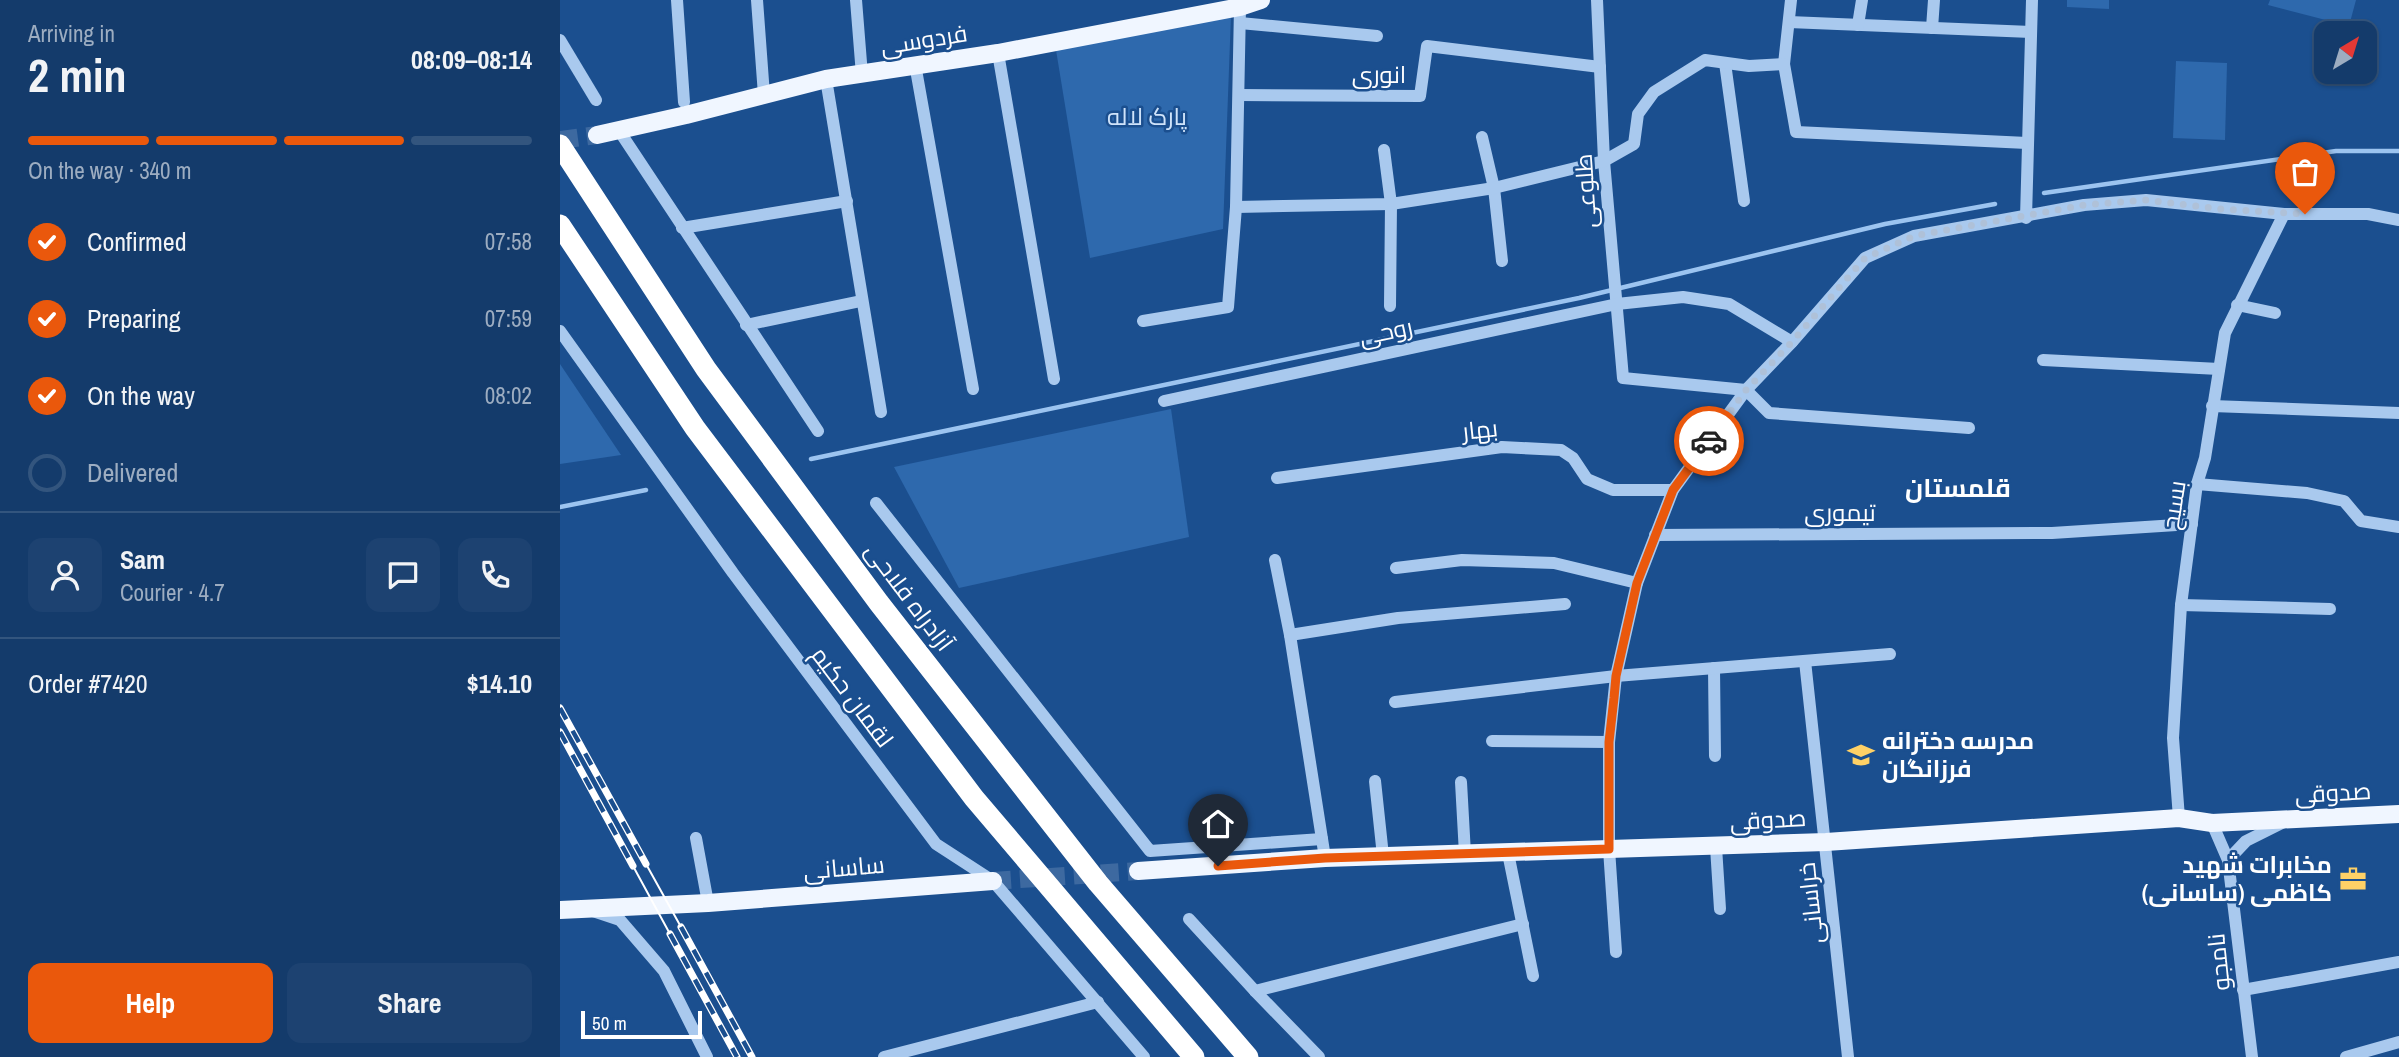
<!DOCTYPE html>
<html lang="en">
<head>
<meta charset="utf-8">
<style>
  :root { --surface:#143b6b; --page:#1d4271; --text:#f1f3f6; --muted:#9dadc1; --line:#33557e; --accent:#ea580c }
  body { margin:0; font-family:"Archivo Narrow",Cairo,sans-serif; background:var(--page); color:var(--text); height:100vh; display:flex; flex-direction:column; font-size:26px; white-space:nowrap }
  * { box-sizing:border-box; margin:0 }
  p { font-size:23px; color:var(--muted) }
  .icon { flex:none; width:38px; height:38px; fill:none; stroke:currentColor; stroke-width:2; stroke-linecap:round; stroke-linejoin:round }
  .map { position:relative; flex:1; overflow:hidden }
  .panel { display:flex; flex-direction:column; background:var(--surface); width:560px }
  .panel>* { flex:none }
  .needle { width:46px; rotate:38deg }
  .fabs { position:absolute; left:1754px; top:21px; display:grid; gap:14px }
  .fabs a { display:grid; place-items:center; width:63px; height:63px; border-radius:14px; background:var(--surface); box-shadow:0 2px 5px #0004,0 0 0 2px var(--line); font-size:35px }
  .scale { position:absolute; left:21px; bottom:18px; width:121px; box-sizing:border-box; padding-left:7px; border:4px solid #fff; border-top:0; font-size:19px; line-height:24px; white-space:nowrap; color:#fff; -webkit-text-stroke:5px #1b4f8f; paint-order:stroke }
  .pin { position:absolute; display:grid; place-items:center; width:60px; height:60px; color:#fff; margin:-72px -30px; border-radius:50% 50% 50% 0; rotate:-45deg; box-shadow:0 0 7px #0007 }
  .pin .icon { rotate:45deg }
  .courier { position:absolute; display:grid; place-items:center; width:70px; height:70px; margin:-35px; border:5px solid #ea580c; border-radius:50%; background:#fff; color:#222; box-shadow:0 2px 9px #0007 }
  .overview em { font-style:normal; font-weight:700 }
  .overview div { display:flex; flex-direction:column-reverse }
  .overview { display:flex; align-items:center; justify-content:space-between; height:119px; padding:0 28px }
  h1 { font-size:46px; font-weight:700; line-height:52px }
  .bar { display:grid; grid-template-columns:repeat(4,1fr); gap:10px 7px; align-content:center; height:84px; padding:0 28px }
  .bar i { height:9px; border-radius:5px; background:var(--line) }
  .bar .active { background:var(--accent) }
  .bar p { grid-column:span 4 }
  .line { display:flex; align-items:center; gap:18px; padding:0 28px; border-top:2px solid var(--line) }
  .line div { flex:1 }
  .round { display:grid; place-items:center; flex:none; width:74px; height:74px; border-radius:14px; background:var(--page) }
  ol { padding:0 28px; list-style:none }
  li { display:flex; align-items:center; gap:21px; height:77px }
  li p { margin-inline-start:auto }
  li .icon { padding:7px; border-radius:50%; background:var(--accent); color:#fff; stroke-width:4 }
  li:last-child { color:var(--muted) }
  li i { width:38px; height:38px; border:4px solid var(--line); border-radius:50% }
  .primary-button { display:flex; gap:14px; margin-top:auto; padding:14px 28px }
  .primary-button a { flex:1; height:80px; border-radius:14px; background:var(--accent); color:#fff; font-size:28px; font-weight:700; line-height:80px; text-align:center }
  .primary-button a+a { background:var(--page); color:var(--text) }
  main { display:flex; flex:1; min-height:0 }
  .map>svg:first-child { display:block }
</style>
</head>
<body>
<main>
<section class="panel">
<div class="overview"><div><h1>2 min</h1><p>Arriving in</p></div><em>08:09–08:14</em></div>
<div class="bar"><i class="active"></i><i class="active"></i><i class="active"></i><i></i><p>On the way · 340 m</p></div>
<ol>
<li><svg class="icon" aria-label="check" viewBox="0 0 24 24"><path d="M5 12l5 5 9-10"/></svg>Confirmed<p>07:58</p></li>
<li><svg class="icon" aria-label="check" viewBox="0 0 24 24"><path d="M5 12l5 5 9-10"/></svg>Preparing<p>07:59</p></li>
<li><svg class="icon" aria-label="check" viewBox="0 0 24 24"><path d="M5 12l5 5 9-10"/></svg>On the way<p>08:02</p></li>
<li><i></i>Delivered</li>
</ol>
<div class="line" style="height:126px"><a class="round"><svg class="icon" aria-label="person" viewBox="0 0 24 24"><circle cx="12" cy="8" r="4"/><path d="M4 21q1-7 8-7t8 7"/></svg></a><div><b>Sam</b><p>Courier · 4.7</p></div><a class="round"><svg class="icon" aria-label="chat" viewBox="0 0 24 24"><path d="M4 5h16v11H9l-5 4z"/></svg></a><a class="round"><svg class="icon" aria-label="phone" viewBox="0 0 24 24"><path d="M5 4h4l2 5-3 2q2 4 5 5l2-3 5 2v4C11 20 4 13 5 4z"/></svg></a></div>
<div class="line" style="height:91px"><div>Order #7420</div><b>$14.10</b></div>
<div class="primary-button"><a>Help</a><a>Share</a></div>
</section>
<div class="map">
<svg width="1839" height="1057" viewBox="0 0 1839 1057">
  <rect width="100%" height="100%" fill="#1b4f8f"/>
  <g fill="#2e69ad">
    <path d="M1507,0H1549V9L1507,7Z"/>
    <path d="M1710,0H1796L1789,26L1708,5Z"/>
    <path d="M671,15L663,229L530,258L496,50Z"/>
    <path d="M1616,61L1667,63L1665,140L1613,138Z"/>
    <path d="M0,364L61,455L0,464Z"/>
    <path d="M611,409L629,537L399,588L334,467Z"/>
  </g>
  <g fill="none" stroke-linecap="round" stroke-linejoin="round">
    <g stroke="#9cc4f0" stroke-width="4.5">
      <path d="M1484,193L1776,151H1839"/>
      <path d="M251,459L1019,298L1325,224L1435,204"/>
      <path d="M0,507L86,490"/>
    </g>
    <g stroke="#3d69a0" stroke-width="18" stroke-dasharray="18 9" stroke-linecap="butt">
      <path d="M0,140L37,135"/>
      <path d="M433,881L578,871"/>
    </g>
    <g stroke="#a9c9ee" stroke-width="12">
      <path d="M117,0L124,102"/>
      <path d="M197,0L204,95"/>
      <path d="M296,0L302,75"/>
      <path d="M1037,0L1044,161L1063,378L1186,390L1209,413L1409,428"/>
      <path d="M1231,0L1224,64L1236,132L1467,143"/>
      <path d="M1229,22L1471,32"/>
      <path d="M680,23L817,36"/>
      <path d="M1298,25L1302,0"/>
      <path d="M1372,28L1374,0"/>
      <path d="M0,40L36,100"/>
      <path d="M438,53L494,379"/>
      <path d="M1165,63L1184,201"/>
      <path d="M355,64L413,389"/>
      <path d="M266,79L321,412"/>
      <path d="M679,95L860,96L867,46L1040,67"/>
      <path d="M58,129L258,431"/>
      <path d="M922,137L934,188L942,261"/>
      <path d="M824,150L831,204L830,306"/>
      <path d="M676,207L831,204L934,188L1044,161L1074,144L1078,114L1094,92L1145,60L1189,66L1224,64"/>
      <path d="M1466,218L1472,0"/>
      <path d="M122,228L287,201"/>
      <path d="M1677,305L1715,313"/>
      <path d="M583,321L668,307L676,207L680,7"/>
      <path d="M186,325L301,301"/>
      <path d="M0,331L173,573L376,844L433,881L584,1057"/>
      <path d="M1483,360L1659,369"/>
      <path d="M604,401L1057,304L1123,297L1169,304L1232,342"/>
      <path d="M1652,406L1839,413"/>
      <path d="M717,478L942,447L1001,450L1013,458L1027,479L1053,490H1113"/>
      <path d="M1637,484L1747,493L1784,501L1801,521L1839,527"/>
      <path d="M316,503L590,851L762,839"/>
      <path d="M1095,535L1492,533L1632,524"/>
      <path d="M715,560L730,635L765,858"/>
      <path d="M836,568L902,560L994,563L1077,583"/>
      <path d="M1621,605L1770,609"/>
      <path d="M730,635L838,618L1005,604"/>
      <path d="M1245,661L1288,1057"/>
      <path d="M1154,668L1155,756"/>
      <path d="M835,702L1056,676L1330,654"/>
      <path d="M932,741L1049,742"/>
      <path d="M815,781L823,856"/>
      <path d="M901,782L905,854"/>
      <path d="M1619,818L1613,738L1621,605L1637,484L1645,458L1665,333L1724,214"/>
      <path d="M1652,823L1668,860L1692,1057"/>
      <path d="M136,838L148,903"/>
      <path d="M1156,847L1160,909"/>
      <path d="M948,853L973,976"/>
      <path d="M1668,860L1686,841L1722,823"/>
      <path d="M33,911L60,920L104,971L147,1057"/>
      <path d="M629,919L695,991L759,1057"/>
      <path d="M1056,952L1049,849V742L1056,676L1077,583L1113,490L1186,390L1232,342L1305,258L1354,236L1524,205L1586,200L1724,214H1808L1839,220"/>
      <path d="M1683,990L1839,962"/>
      <path d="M695,991L963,924"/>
      <path d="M324,1057L538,1002"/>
      <path d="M1786,1057L1839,1042"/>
    </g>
    <g stroke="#f0f6ff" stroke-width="18">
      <path d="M37,135L126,115L266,79L438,53L680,7L701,0"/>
      <path d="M578,871L765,858L1266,842L1619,818L1652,823L1839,814"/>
      <path d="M0,910L148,903L433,881"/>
    </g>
    <g stroke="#fff" stroke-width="21">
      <path d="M0,145L146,369L319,603L538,883L688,1057"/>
      <path d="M0,225L135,428L414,798L634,1057"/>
    </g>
    <g stroke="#fff" stroke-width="2">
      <path d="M86,864L121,927"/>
      <path d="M73,866L110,934"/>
    </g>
    <g stroke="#fff" stroke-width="7">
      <g id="rail">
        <path d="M0,708L86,864"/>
        <path d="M0,732L73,866"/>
        <path d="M121,927L192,1057"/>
        <path d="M110,934L177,1057"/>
      </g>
    </g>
    <use href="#rail" stroke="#1b4f8f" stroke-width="4.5" stroke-dasharray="13" stroke-linecap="butt"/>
  </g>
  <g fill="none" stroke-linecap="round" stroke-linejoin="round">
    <path stroke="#afc1d8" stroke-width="7" stroke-dasharray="0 12.6" d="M1149,441L1186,390L1232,342L1305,258L1354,236L1524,205L1586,200L1661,209L1745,214"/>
    <path stroke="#ea580c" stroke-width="9" d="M658,866L765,858L1049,849V742L1054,698L1056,676L1077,583L1113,490L1149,441"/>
  </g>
  <defs>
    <g id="school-bare" transform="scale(2.1)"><path d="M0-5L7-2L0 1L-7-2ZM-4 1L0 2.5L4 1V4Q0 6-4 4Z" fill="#ffd166" stroke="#1b4f8f" stroke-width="2.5" paint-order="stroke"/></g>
    <g id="office-bare" transform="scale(2.1)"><path d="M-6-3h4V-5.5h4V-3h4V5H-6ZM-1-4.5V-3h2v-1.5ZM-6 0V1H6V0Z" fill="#ffd166" stroke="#1b4f8f" stroke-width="2.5" paint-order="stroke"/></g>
  </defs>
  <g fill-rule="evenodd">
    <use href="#school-bare" x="1301" y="755"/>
    <use href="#office-bare" x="1793" y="879"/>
  </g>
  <g text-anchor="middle" stroke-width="5" stroke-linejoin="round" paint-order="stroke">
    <g font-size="24" fill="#fff" stroke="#1b4f8f">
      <text transform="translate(364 40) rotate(-9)" y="8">فردوسی</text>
      <text x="819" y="83">انوری</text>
      <text transform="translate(1026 191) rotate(-94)" y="8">طلوعی</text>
      <text transform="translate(826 332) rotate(-12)" y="8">روحی</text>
      <text transform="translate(920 430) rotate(-6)" y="8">بهار</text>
      <text transform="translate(1614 505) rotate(-81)" y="8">بسیح</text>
      <text x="1280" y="521">تیموری</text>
      <text transform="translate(349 597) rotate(53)" y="8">آزادراه فلاحی</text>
      <text transform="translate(292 697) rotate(53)" y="8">لقمان حکیم</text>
      <text transform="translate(1773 793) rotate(-3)" y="8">صدوقی</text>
      <text transform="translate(1208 820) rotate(-3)" y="8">صدوقی</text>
      <text transform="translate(284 868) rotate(-5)" y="8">ساسانی</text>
      <text transform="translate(1251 903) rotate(-96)" y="8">خراسانی</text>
      <text transform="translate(1659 962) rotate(-96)" y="8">نامجو</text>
    </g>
    <g font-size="24" fill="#cfe3fa" stroke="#1b4f8f">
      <text x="587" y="125">پارک لاله</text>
    </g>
    <g font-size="24" font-weight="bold" fill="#fff" stroke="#1b4f8f" text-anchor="start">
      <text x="1322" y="749">مدرسه دخترانه<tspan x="1322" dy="28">فرزانگان</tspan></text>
      <text x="1772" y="873" text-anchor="end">مخابرات شهید<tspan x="1772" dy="28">کاظمی (ساسانی)</tspan></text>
    </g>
    <g font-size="26" font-weight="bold" fill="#fff" stroke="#1b4f8f">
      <text x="1398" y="497">قلمستان</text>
    </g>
  </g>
</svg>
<div class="fabs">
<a><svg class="needle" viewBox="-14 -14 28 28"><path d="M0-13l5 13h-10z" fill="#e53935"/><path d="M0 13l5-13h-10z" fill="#9dadc1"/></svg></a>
</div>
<div class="scale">50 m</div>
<div class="pin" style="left:1745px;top:214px;background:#ea580c"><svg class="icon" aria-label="bag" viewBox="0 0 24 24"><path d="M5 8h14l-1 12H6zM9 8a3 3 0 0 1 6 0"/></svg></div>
<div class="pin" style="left:658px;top:866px;background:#1f2937"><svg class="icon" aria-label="home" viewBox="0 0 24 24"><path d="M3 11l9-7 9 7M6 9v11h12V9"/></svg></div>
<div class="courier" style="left:1149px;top:441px"><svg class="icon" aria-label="car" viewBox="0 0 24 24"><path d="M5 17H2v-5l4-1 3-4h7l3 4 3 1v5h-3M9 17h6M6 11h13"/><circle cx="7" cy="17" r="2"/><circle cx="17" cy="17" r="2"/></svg></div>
</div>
</main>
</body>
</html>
